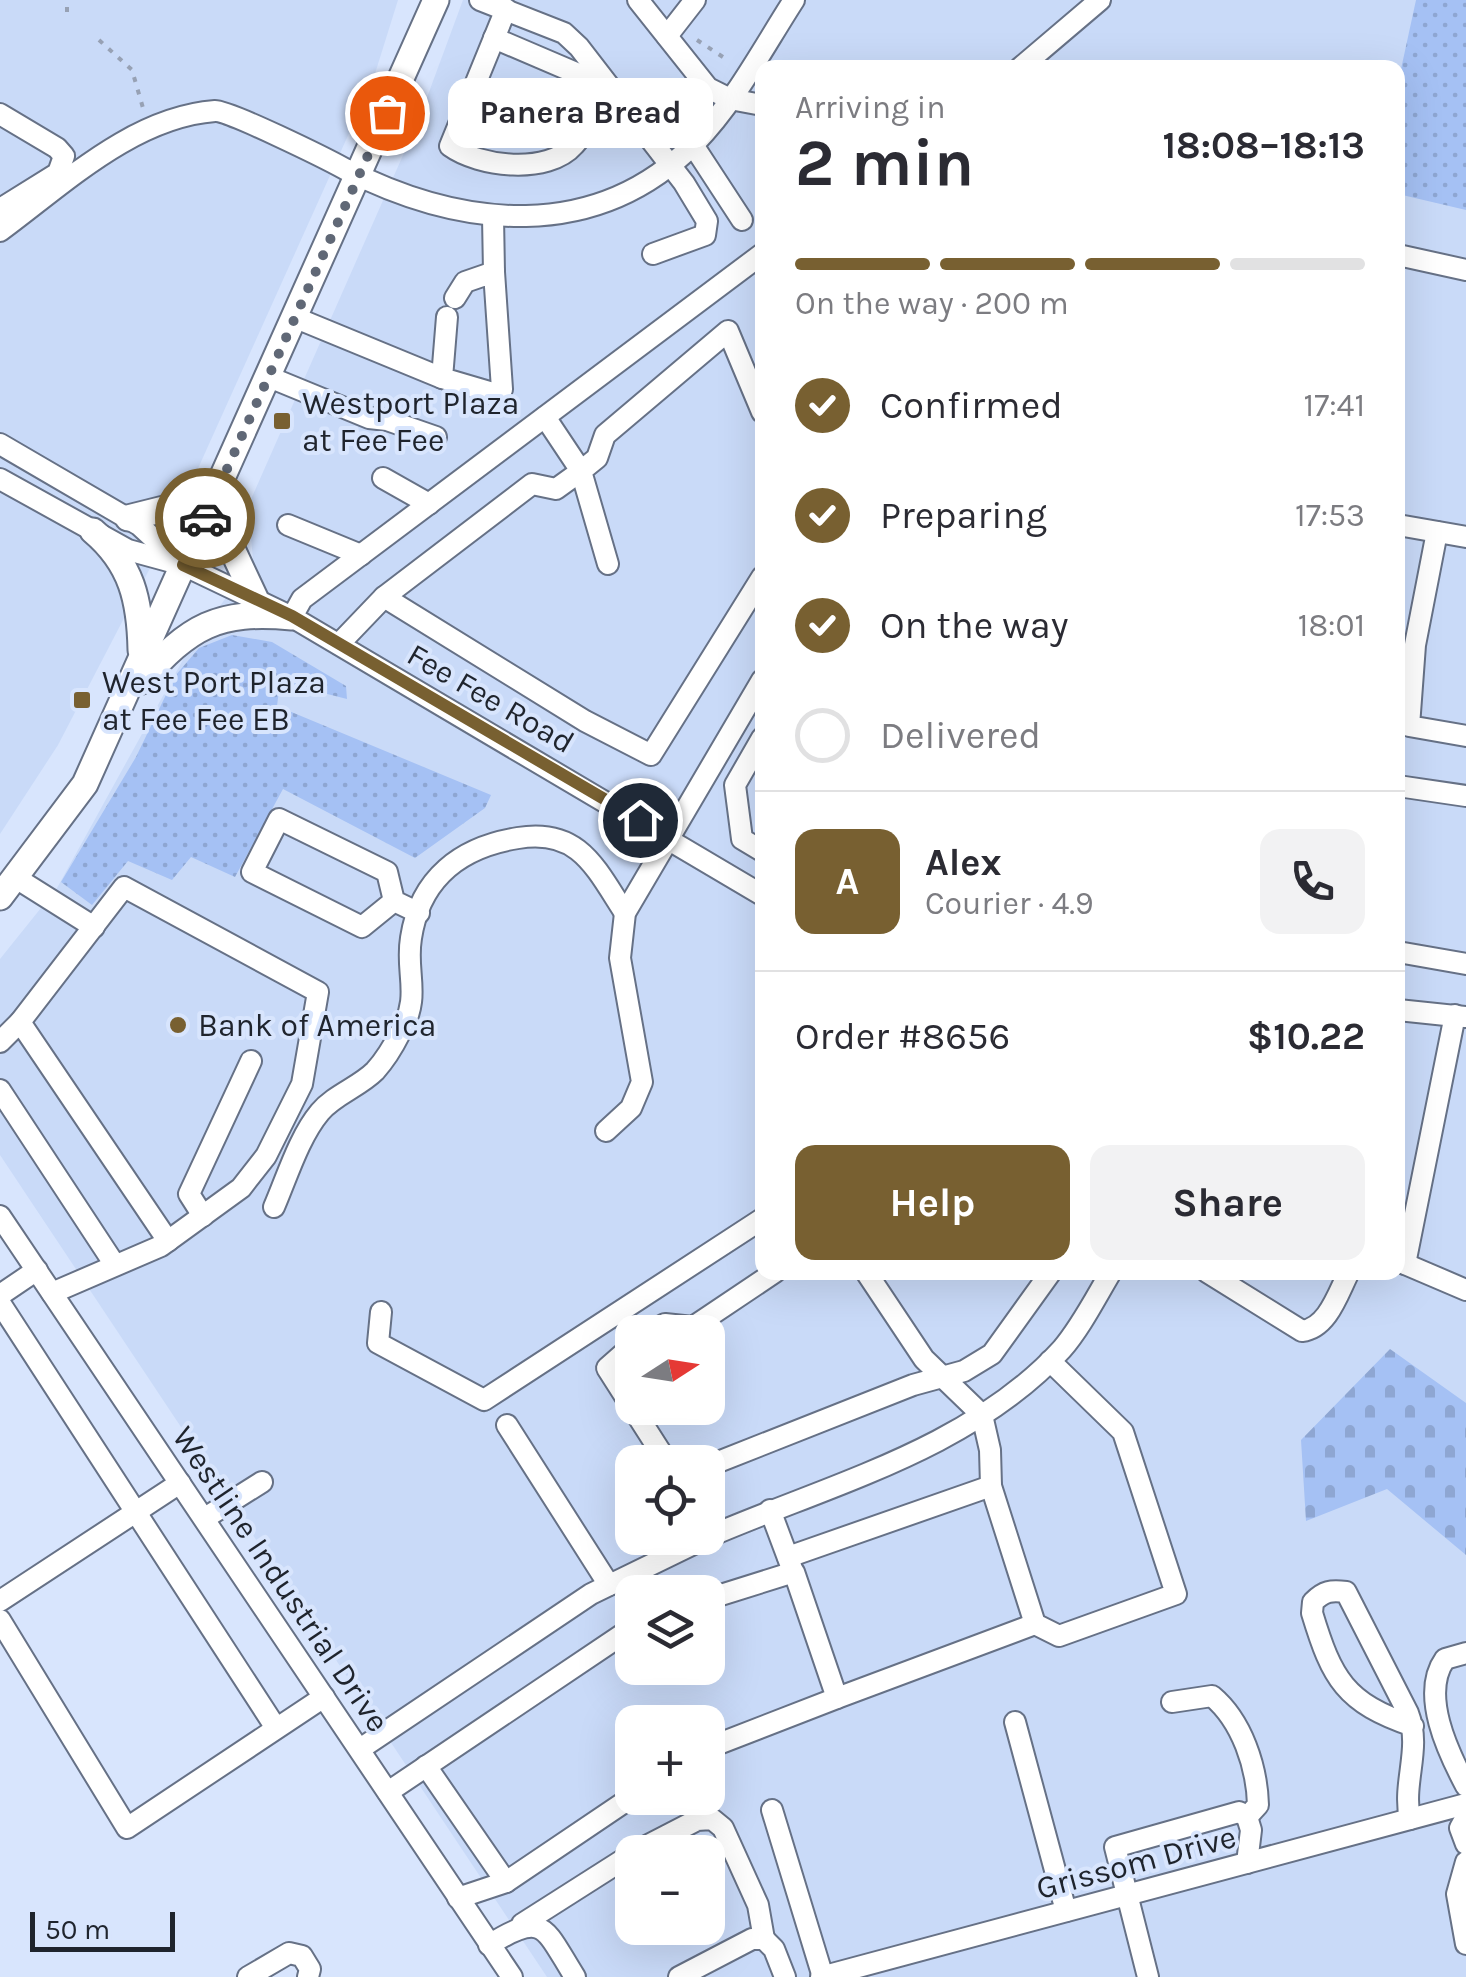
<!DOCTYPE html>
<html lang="en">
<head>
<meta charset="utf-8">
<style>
  :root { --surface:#fff; --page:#f2f2f3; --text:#2b2b33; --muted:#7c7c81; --line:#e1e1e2; --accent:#786031 }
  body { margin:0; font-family:Karla,sans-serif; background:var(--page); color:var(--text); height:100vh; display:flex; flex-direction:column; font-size:38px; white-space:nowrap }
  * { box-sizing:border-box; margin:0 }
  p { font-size:32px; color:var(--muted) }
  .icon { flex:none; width:55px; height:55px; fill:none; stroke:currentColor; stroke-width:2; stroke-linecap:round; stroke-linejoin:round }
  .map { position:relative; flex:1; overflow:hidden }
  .panel { position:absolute; left:755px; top:60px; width:650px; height:1220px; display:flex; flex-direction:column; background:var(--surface); border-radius:20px; box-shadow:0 10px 40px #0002 }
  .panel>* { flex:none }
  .needle { width:65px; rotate:78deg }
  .controls { position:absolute; left:615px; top:1315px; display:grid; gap:20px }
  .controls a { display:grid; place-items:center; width:110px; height:110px; border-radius:20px; background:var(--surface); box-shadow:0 10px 40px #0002; font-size:50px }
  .scale { position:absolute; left:30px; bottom:25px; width:145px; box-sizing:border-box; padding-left:10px; border:5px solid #1f242d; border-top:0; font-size:28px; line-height:35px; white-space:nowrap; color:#1f242d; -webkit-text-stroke:8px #d8e5fd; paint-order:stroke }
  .pin { position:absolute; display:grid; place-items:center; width:85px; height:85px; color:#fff; margin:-42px; border:5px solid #fff; border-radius:50%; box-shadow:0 2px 10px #0007 }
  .courier { position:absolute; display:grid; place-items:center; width:100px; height:100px; margin:-50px; border:8px solid #786031; border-radius:50%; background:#fff; color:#222; box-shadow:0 2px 12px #0007 }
  .bubble { position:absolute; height:70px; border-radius:20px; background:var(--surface); box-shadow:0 10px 40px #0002; font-size:32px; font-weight:700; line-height:70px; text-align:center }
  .summary em { font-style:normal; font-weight:700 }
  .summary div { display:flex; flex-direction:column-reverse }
  .summary { display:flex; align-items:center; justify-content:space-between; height:170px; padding:0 40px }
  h1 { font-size:65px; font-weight:700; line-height:75px }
  .bar { display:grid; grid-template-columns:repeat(4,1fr); gap:15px 10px; align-content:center; height:120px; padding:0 40px }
  .bar i { height:12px; border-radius:8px; background:var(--line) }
  .bar .active { background:var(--accent) }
  .bar p { grid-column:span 4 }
  .line { display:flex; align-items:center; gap:25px; padding:0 40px; border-top:2px solid var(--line) }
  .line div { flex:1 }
  .round { display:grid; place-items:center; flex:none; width:105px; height:105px; border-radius:20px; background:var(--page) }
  ol { padding:0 40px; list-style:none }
  li { display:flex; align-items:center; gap:30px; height:110px }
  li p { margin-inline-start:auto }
  li .icon { padding:10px; border-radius:50%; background:var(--accent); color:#fff; stroke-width:4 }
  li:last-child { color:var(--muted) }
  li i { width:55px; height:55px; border:5px solid var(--line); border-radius:50% }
  .cta { display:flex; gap:20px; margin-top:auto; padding:20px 40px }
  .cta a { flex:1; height:115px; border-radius:20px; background:var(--accent); color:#fff; font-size:40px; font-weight:700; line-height:115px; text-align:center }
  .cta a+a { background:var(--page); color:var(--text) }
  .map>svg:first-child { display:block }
</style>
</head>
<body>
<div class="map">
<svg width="1466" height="1977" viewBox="0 0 1466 1977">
  <defs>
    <pattern id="grass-dots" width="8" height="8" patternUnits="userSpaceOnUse" patternTransform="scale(2.5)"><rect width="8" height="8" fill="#a5c1f4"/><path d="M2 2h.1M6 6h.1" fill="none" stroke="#8ea6d2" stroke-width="1.8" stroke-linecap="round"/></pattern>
    <pattern id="cemetery-stones" width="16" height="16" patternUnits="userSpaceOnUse" patternTransform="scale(2.5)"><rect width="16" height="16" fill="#a5c1f4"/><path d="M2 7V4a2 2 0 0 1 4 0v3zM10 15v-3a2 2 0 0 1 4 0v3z" fill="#8ea6d2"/></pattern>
  </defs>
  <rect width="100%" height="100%" fill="#d8e5fd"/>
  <g fill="#c9daf8" fill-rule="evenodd">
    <path d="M0,0H398L373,80L173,524L58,745L0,834Z"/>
    <path d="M463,0H1466V1977H547L0,1155V959L57,888L185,656L253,559L248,506L419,119ZM762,68H1398V1272H762ZM632,1332H708V1408H632ZM632,1462H708V1538H632ZM632,1592H708V1668H632ZM632,1722H708V1798H632ZM632,1852H708V1928H632Z"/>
  </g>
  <g fill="url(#grass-dots)">
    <path d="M1416,0H1466V210L1398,194V83Z"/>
    <path d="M232,635L272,642L346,686L347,699L280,682L277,706L491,795L485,808L415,858L283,789L235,877L191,857L172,880L128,861L92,905L61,882L136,757L175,676L199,648Z"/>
  </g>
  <path fill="url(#cemetery-stones)" d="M1390,1349L1466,1403V1555L1387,1489L1306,1521L1301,1440Z"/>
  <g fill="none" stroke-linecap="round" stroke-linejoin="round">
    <g stroke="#667186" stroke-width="24">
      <g id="minor">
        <path d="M480,0L564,33L579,47L684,183L707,221L705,235L653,254"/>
        <path d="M638,0L708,88L730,99L762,105"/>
        <path d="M506,9L450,146C479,167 548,175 574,145C589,129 597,103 606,83"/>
        <path d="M667,36L695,0"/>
        <path d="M494,38L583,76L591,93L584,109"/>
        <path d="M1020,68L1100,0"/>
        <path d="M0,114L57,148L64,156L58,173L0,209"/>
        <path d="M693,145L742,220"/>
        <path d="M493,217L494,272"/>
        <path d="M0,231C64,184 133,117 215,111C228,110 327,159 345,169C461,228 595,244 695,143C735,102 763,48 794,0"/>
        <path d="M1398,255L1466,270"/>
        <path d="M447,317L442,378L493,393L502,389L494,272L465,282L455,298"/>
        <path d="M296,318L442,378"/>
        <path d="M269,377L369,418L387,420L436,437"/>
        <path d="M545,417L581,471L556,489L532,484L384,597L585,721L651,755L762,577"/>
        <path d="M0,444L139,525L178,561"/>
        <path d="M383,478L429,504"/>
        <path d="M0,479L128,550L183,565L292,617L762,895"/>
        <path d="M288,525L361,555"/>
        <path d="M1398,525L1466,537"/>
        <path d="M1437,532L1415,645L1409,726L1466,736"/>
        <path d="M608,564L581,471L597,458L605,435L728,331L762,412"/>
        <path d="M292,617L302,599L762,254"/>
        <path d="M339,644L384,597"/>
        <path d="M762,738L735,785L742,839L762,851"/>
        <path d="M1398,786L1466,796"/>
        <path d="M16,878L94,927"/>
        <path d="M394,901L362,927L252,872L279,819L387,872L394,901L419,913"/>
        <path d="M1398,952L1466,964"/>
        <path d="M1398,1010L1465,1017"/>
        <path d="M20,1022L124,887L318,992L302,1084L266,1156L241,1188L161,1246L52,1293"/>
        <path d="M0,1042L20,1022L168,1241"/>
        <path d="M0,1090L115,1265"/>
        <path d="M606,1131L631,1108L642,1082L620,958L625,913L762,680"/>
        <path d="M274,1207C287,1177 299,1137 320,1112C334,1095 359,1087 375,1071C384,1061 394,1045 400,1033C422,995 405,974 411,938C420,878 461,847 518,838C579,828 595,867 625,913"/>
        <path d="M0,1216L512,1977"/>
        <path d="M203,1216L189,1194L251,1061"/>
        <path d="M1398,1261L1466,1290"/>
        <path d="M1405,1264L1455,1015"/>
        <path d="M866,1272L924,1359L982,1415L990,1450L991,1486L1035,1624L1059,1636L1176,1594L1123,1432L1050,1361"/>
        <path d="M1207,1272L1302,1331C1328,1328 1338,1293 1349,1272"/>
        <path d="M0,1295L37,1270"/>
        <path d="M0,1303L276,1728"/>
        <path d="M381,1312L378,1343L484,1400L762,1219"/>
        <path d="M651,1332L665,1324L693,1327L775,1272"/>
        <path d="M632,1346L607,1368L667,1462"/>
        <path d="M507,1425L609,1585"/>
        <path d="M708,1466L913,1385L964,1371L992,1354L1051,1272"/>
        <path d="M770,1510L791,1566"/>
        <path d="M205,1518L262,1482"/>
        <path d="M708,1537C828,1485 971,1449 1062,1349C1081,1327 1096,1297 1111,1272"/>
        <path d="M788,1557L991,1486"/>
        <path d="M708,1599L794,1572L837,1698L708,1748"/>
        <path d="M0,1601L180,1483"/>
        <path d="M0,1620L127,1828L324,1697"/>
        <path d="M1466,1653L1445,1659C1420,1694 1448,1752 1466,1786"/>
        <path d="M837,1698L1035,1624"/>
        <path d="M1172,1702L1212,1696C1242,1721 1257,1767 1258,1805L1247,1817"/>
        <path d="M1015,1722L1066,1911"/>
        <path d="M360,1749L591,1594L706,1538"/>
        <path d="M426,1766L506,1882"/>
        <path d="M388,1792L632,1628"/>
        <path d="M772,1810L823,1977"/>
        <path d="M1466,1817L1460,1828L1466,1844"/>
        <path d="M1410,1819C1402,1782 1422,1749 1408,1713L1346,1592C1331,1590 1324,1591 1313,1602L1312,1613C1332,1679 1345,1703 1413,1726"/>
        <path d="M635,1852L697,1820L712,1819L723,1828L758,1905L764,1939"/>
        <path d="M1466,1862L1457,1894L1466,1944"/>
        <path d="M458,1898L506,1882L632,1797"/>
        <path d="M522,1924L632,1854"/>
        <path d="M489,1945C545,1910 544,1928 575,1977"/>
        <path d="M248,1977L289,1953L302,1956L310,1969L308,1977"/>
        <path d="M679,1977L752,1939H764L774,1949L785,1977"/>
        <path d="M821,1977L1466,1804"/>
        <path d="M1148,1977L1115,1847L1239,1812L1247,1817L1251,1830L1247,1863"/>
      </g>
    </g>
    <g stroke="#667186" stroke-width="29">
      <g id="major">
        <path d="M221,485L233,551L255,598"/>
        <path d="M128,518L180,505L218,489"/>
        <path d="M93,531C132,564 140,601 141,650"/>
        <path d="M141,681C190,626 217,610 292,617"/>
        <path d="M0,897L85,784L436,0"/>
      </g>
    </g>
    <g stroke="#97a1b4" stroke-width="4" stroke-dasharray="5 8" stroke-linecap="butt">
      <path d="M67,12V0"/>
      <path d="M99,40L132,70L143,108"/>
      <path d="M697,40L726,59"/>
    </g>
    <use href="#minor" stroke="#fff" stroke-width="20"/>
    <use href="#major" stroke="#fff" stroke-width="25"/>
  </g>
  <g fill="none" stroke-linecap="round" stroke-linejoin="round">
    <path stroke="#606876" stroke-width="10" stroke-dasharray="0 18" d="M205,518L387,113"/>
    <path stroke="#786031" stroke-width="12" d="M205,518L183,565L292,616L640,820"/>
  </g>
  <g fill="#786031" stroke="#d8e5fd" stroke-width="4">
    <rect x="272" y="411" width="20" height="20" rx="5"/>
    <rect x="72" y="690" width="20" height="20" rx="5"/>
    <circle cx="178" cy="1025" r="10"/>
  </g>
  <g text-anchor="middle" stroke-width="8" stroke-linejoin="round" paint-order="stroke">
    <g font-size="32" fill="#1f242d" stroke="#d8e5fd" text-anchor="start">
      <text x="302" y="414">Westport Plaza<tspan x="302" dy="37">at Fee Fee</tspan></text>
      <text x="102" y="693">West Port Plaza<tspan x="102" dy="37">at Fee Fee EB</tspan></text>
      <text x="198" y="1036">Bank of America</text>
    </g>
    <g font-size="32" fill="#1f242d" stroke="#d8e5fd">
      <text transform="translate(491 698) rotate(30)" y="11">Fee Fee Road</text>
      <text transform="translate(281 1579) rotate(56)" y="11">Westline Industrial Drive</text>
      <text transform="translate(1136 1862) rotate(-15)" y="11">Grissom Drive</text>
    </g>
  </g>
</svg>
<div class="controls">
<a><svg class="needle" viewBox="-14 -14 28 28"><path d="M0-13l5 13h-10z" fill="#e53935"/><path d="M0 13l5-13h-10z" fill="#7c7c81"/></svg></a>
<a><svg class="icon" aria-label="locate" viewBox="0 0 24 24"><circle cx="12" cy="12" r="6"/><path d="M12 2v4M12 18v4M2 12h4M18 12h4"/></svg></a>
<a><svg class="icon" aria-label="layers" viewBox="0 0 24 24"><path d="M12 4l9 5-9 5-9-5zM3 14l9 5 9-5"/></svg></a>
<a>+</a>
<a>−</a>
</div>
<div class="scale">50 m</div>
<div class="pin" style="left:387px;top:113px;background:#ea580c"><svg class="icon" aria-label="bag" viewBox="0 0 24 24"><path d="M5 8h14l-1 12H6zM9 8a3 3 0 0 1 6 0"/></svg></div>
<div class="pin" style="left:640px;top:820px;background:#1f2937"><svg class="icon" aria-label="home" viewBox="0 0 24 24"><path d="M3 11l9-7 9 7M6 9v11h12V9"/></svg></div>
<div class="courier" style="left:205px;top:518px"><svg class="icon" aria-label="car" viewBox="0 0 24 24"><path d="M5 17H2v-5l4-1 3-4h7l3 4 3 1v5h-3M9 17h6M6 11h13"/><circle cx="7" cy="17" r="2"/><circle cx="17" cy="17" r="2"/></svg></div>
<div class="bubble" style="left:448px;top:78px;width:265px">Panera Bread</div>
<section class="panel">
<div class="summary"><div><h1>2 min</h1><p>Arriving in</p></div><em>18:08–18:13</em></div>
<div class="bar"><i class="active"></i><i class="active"></i><i class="active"></i><i></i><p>On the way · 200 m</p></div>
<ol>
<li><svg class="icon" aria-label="check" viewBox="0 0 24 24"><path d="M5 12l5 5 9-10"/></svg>Confirmed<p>17:41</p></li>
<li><svg class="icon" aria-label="check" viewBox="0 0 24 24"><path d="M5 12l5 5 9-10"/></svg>Preparing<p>17:53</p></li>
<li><svg class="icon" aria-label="check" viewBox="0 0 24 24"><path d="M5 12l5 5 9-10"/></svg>On the way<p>18:01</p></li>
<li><i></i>Delivered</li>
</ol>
<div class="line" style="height:180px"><b class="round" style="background:var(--accent);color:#fff">A</b><div><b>Alex</b><p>Courier · 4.9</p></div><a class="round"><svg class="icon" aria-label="phone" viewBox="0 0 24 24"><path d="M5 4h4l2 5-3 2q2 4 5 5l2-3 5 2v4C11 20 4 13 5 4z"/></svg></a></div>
<div class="line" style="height:130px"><div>Order #8656</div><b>$10.22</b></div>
<div class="cta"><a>Help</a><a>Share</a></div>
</section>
</div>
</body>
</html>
